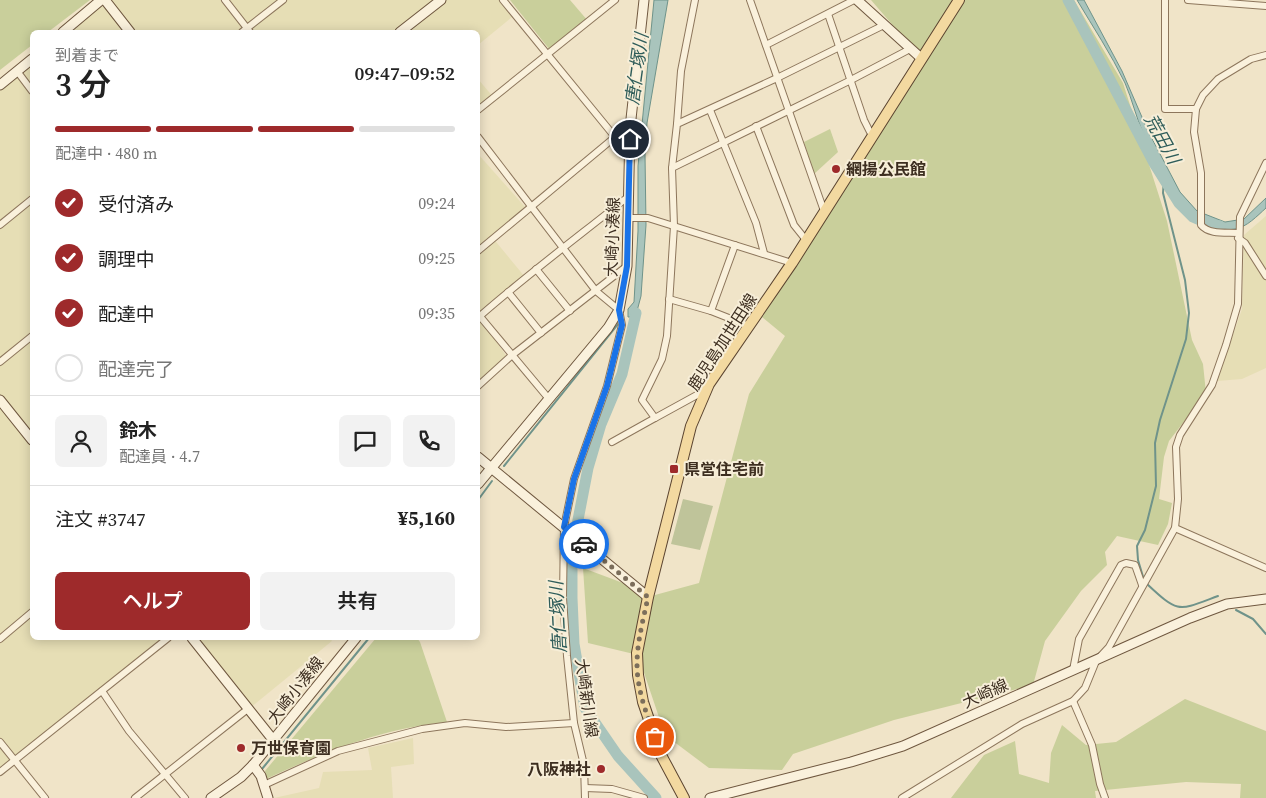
<!DOCTYPE html>
<html lang="ja">
<head>
<meta charset="utf-8">
<style>
  :root { --surface:#fff; --page:#f2f2f2; --text:#222; --muted:#767676; --line:#e0e0e0; --accent:#9e2a2b }
  body { margin:0; font-family:"Source Serif 4","Noto Sans JP",serif; background:var(--page); color:var(--text); height:100vh; display:flex; flex-direction:column; font-size:19px; white-space:nowrap }
  * { box-sizing:border-box; margin:0 }
  p { font-size:16px; color:var(--muted) }
  .icon { flex:none; width:28px; height:28px; fill:none; stroke:currentColor; stroke-width:2; stroke-linecap:round; stroke-linejoin:round }
  .map { position:relative; flex:1; overflow:hidden }
  .details { position:absolute; left:30px; top:30px; width:450px; height:610px; display:flex; flex-direction:column; background:var(--surface); border-radius:8px; box-shadow:0 2px 12px #0003 }
  .details>* { flex:none }
  .pin { position:absolute; display:grid; place-items:center; width:42px; height:42px; color:#fff; margin:-21px; border:2px solid #fff; border-radius:50%; box-shadow:0 1px 5px #0007 }
  .courier { position:absolute; display:grid; place-items:center; width:50px; height:50px; margin:-25px; border:4px solid #1a73e8; border-radius:50%; background:#fff; color:#222; box-shadow:0 1px 6px #0007 }
  .summary em { font-style:normal; font-weight:600 }
  .summary div { display:flex; flex-direction:column-reverse }
  .summary { display:flex; align-items:center; justify-content:space-between; height:85px; padding:0 25px }
  h1 { font-size:32px; font-weight:600; line-height:38px }
  .bar { display:grid; grid-template-columns:repeat(4,1fr); gap:8px 5px; align-content:center; height:60px; padding:0 25px }
  .bar i { height:6px; border-radius:4px; background:var(--line) }
  .bar .current { background:var(--accent) }
  .bar p { grid-column:span 4 }
  .line { display:flex; align-items:center; gap:12px; padding:0 25px; border-top:1px solid var(--line) }
  .line div { flex:1 }
  .round { display:grid; place-items:center; flex:none; width:52px; height:52px; border-radius:8px; background:var(--page) }
  ol { padding:0 25px; list-style:none }
  li { display:flex; align-items:center; gap:15px; height:55px }
  li p { margin-inline-start:auto }
  li .icon { padding:5px; border-radius:50%; background:var(--accent); color:#fff; stroke-width:4 }
  li:last-child { color:var(--muted) }
  li i { width:28px; height:28px; border:2px solid var(--line); border-radius:50% }
  .primary-button { display:flex; gap:10px; margin-top:auto; padding:10px 25px }
  .primary-button a { flex:1; height:58px; border-radius:8px; background:var(--accent); color:#fff; font-size:20px; font-weight:600; line-height:58px; text-align:center }
  .primary-button a+a { background:var(--page); color:var(--text) }
  .map>svg:first-child { display:block }
</style>
</head>
<body>
<div class="map">
<svg width="1266" height="798" viewBox="0 0 1266 798">
  <rect width="100%" height="100%" fill="#f0e4c8"/>
  <g fill="#e6deb5">
    <path d="M107,0H499L512,17L478,45V32H67Z"/>
    <path d="M32,60V638H169L0,769V86Z"/>
    <path d="M478,79L494,98L478,111Z"/>
    <path d="M478,154L525,207L492,237L525,277L478,315L507,357L478,385Z"/>
    <path d="M1266,216V368L1242,379L1217,381L1242,309L1244,235Z"/>
    <path d="M193,638H330L332,641L250,708Z"/>
    <path d="M413,738L414,764L391,767L393,798H274L319,788L323,772L372,770L368,748Z"/>
  </g>
  <g fill="#c9cf9b">
    <path d="M0,0H90L48,32H32V45L0,70Z"/>
    <path d="M510,0H570L588,21L550,50Z"/>
    <path d="M871,0H1074L1123,83L1167,221L1192,340L1203,364L1206,393L1169,441L1164,457L1159,499L1172,503L1168,524L1158,545L1117,536L1105,552L1107,565L1081,591L1045,641L1033,685L894,720L793,754L782,770L709,768L665,735L638,655L588,643L583,568L655,595L699,583L749,394L785,336L762,317L921,58Z"/>
    <path d="M830,129L838,152L814,174L804,142Z"/>
    <path d="M376,638H417L420,642L447,722C380,729 327,751 266,779L265,771Z"/>
    <path d="M1185,699L1266,731V798H1240L1241,784L1186,782L1095,791L1096,798H951L984,755L1015,741L1019,774L1049,783L1051,753L1062,725L1086,745L1116,742Z"/>
  </g>
  <path fill="#bfc49a" d="M683,499L713,506L700,550L671,544Z"/>
  <g fill="#a9c4bc" stroke="#6f938a">
    <path d="M654,0H668L647,123L645,155L646,225L641,296L633,326L631,317H628V309L634,302L638,231V166Z"/>
    <path d="M1077,0H1084L1122,71L1148,131L1180,192L1197,211L1225,222L1244,219L1266,198V208C1257,216 1247,227 1235,229C1192,237 1157,165 1143,133C1136,117 1132,99 1125,83C1111,54 1093,27 1077,0Z"/>
  </g>
  <g fill="none" stroke-linecap="round" stroke-linejoin="round">
    <g stroke="#6f938a" stroke-width="2">
      <path d="M504,466L618,324"/>
      <path d="M478,500L492,481"/>
      <path d="M1144,580L1138,560L1137,546L1145,530L1156,486L1155,443L1160,420L1186,339L1189,313L1185,280L1163,193L1164,178"/>
      <path d="M1147,584C1179,614 1178,611 1218,596"/>
      <path d="M1236,610L1253,619L1266,634"/>
      <path d="M262,769L369,638"/>
    </g>
    <g stroke="#a9c4bc" stroke-width="11">
      <path d="M1068,0L1154,163L1179,203L1193,217L1211,225L1220,226"/>
      <path d="M636,313L622,374L601,424L588,468L572,551V598L574,644L585,708L618,756L656,798"/>
    </g>
    <g stroke="#8d765c" stroke-width="8">
      <g id="street">
        <path d="M225,0L250,32"/>
        <path d="M503,0L615,137L629,149"/>
        <path d="M750,0L824,211"/>
        <path d="M1165,0V109H1196"/>
        <path d="M1188,0L1266,6"/>
        <path d="M828,14L864,120L870,132L874,134"/>
        <path d="M242,32L283,0"/>
        <path d="M766,45L854,0"/>
        <path d="M17,71L32,91"/>
        <path d="M478,110L615,0"/>
        <path d="M710,110L756,223L764,253"/>
        <path d="M677,124L681,71L695,0"/>
        <path d="M756,126L794,225L806,240"/>
        <path d="M478,137L596,291L619,310L622,325L607,386L574,479L564,527L563,598L567,656L574,723L584,765L585,798"/>
        <path d="M672,168L677,124L777,78L884,25"/>
        <path d="M628,218H648L792,263"/>
        <path d="M0,225L32,199"/>
        <path d="M1238,233C1227,232 1209,235 1201,225V173L1194,132L1196,109L1203,95L1218,79L1251,59L1266,55"/>
        <path d="M1238,238L1245,243L1266,276"/>
        <path d="M478,251L615,137L630,128"/>
        <path d="M536,269L570,311"/>
        <path d="M508,292L541,333"/>
        <path d="M669,299L711,311L749,326"/>
        <path d="M711,311L735,245"/>
        <path d="M478,314L549,399"/>
        <path d="M480,316C528,274 579,236 629,196"/>
        <path d="M0,362L32,336"/>
        <path d="M478,386L511,356L627,266"/>
        <path d="M706,390L655,418L642,400L662,359L667,336L674,226L672,168L851,80L910,49"/>
        <path d="M612,442L655,418"/>
        <path d="M1175,528L1266,568"/>
        <path d="M0,639L32,612"/>
        <path d="M1073,670L1079,639L1121,565L1126,563L1135,565L1142,585"/>
        <path d="M102,691L129,731L185,798"/>
        <path d="M1073,701L1092,745L1100,784L1105,798"/>
        <path d="M0,742L45,798"/>
        <path d="M0,772L168,638"/>
        <path d="M264,785L338,751L422,729L465,723L506,727L574,723"/>
        <path d="M585,788L612,789L644,798"/>
        <path d="M135,798L249,708"/>
        <path d="M902,798L1022,724L1073,701L1085,688L1096,661L1109,647L1175,528L1178,499L1176,447L1180,435L1212,385L1226,345L1238,304L1240,217L1266,163"/>
      </g>
    </g>
    <g stroke="#6f573f" stroke-width="11">
      <g id="secondary">
        <path d="M105,0L130,32"/>
        <path d="M857,0L921,58"/>
        <path d="M63,32L101,0"/>
        <path d="M400,32L441,0"/>
        <path d="M0,85L32,59"/>
        <path d="M0,400L32,440"/>
        <path d="M478,457L648,597"/>
        <path d="M478,484L608,328L619,310L627,266L630,128L644,0"/>
        <path d="M192,638L274,741"/>
        <path d="M253,765L261,776L268,798"/>
        <path d="M211,798L241,777L253,765L356,638"/>
        <path d="M710,798L851,762L903,746L1190,618L1227,604L1266,599"/>
      </g>
    </g>
    <g stroke="#5b4430" stroke-width="12">
      <path id="primary" d="M684,798L661,755L643,702L638,675L637,653L648,597L691,426L709,384L792,263L959,0"/>
    </g>
    <use href="#street" stroke="#faf1dc" stroke-width="6"/>
    <use href="#secondary" stroke="#faf1dc" stroke-width="9"/>
    <use href="#primary" stroke="#f3d9a0" stroke-width="10"/>
  </g>
  <g fill="none" stroke-linecap="round" stroke-linejoin="round">
    <path stroke="#7c6e5b" stroke-width="5" stroke-dasharray="0 9" d="M584,544L648,597C642,626 633,655 639,685C642,703 649,720 655,737"/>
    <path stroke="#1a73e8" stroke-width="6" d="M584,544L564,527L574,479L607,386L622,325L619,310L627,266L630,139"/>
  </g>
  <g fill="#9e2a2b" stroke="#f7eed8" stroke-width="2">
    <circle cx="836" cy="169" r="5"/>
    <rect x="669" y="464" width="10" height="10" rx="2.5"/>
    <circle cx="241" cy="748" r="5"/>
    <circle cx="601" cy="769" r="5"/>
  </g>
  <g text-anchor="middle" stroke-width="4" stroke-linejoin="round" paint-order="stroke">
    <g font-size="16" font-weight="bold" fill="#3d2e20" stroke="#f7eed8" text-anchor="start">
      <text x="846" y="175">網揚公民館</text>
      <text x="684" y="475">県営住宅前</text>
      <text x="251" y="754">万世保育園</text>
      <text x="591" y="775" text-anchor="end">八阪神社</text>
    </g>
    <g font-size="16" fill="#3d2e20" stroke="#f7eed8">
      <text transform="translate(612 237) rotate(-88)" y="6">大崎小湊線</text>
      <text transform="translate(722 342) rotate(-57)" y="6">鹿児島加世田線</text>
      <text transform="translate(295 690) rotate(-52)" y="6">大崎小湊線</text>
      <text transform="translate(985 693) rotate(-24)" y="6">大崎線</text>
      <text transform="translate(587 698) rotate(82)" y="6">大崎新川線</text>
    </g>
    <g font-size="18" font-style="italic" fill="#2f5d5a" stroke="#f7eed8">
      <text transform="translate(637 69) rotate(-82)" y="6">唐仁塚川</text>
      <text transform="translate(1162 139) rotate(61)" y="6">荒田川</text>
      <text transform="translate(558 617) rotate(-93)" y="6">唐仁塚川</text>
    </g>
  </g>
</svg>
<div class="pin" style="left:655px;top:737px;background:#ea580c"><svg class="icon" aria-label="bag" viewBox="0 0 24 24"><path d="M5 8h14l-1 12H6zM9 8a3 3 0 0 1 6 0"/></svg></div>
<div class="pin" style="left:630px;top:139px;background:#1f2937"><svg class="icon" aria-label="home" viewBox="0 0 24 24"><path d="M3 11l9-7 9 7M6 9v11h12V9"/></svg></div>
<div class="courier" style="left:584px;top:544px"><svg class="icon" aria-label="car" viewBox="0 0 24 24"><path d="M5 17H2v-5l4-1 3-4h7l3 4 3 1v5h-3M9 17h6M6 11h13"/><circle cx="7" cy="17" r="2"/><circle cx="17" cy="17" r="2"/></svg></div>
<section class="details">
<div class="summary"><div><h1>3 分</h1><p>到着まで</p></div><em>09:47–09:52</em></div>
<div class="bar"><i class="current"></i><i class="current"></i><i class="current"></i><i></i><p>配達中 · 480 m</p></div>
<ol>
<li><svg class="icon" aria-label="check" viewBox="0 0 24 24"><path d="M5 12l5 5 9-10"/></svg>受付済み<p>09:24</p></li>
<li><svg class="icon" aria-label="check" viewBox="0 0 24 24"><path d="M5 12l5 5 9-10"/></svg>調理中<p>09:25</p></li>
<li><svg class="icon" aria-label="check" viewBox="0 0 24 24"><path d="M5 12l5 5 9-10"/></svg>配達中<p>09:35</p></li>
<li><i></i>配達完了</li>
</ol>
<div class="line" style="height:90px"><a class="round"><svg class="icon" aria-label="person" viewBox="0 0 24 24"><circle cx="12" cy="8" r="4"/><path d="M4 21q1-7 8-7t8 7"/></svg></a><div><b>鈴木</b><p>配達員 · 4.7</p></div><a class="round"><svg class="icon" aria-label="chat" viewBox="0 0 24 24"><path d="M4 5h16v11H9l-5 4z"/></svg></a><a class="round"><svg class="icon" aria-label="phone" viewBox="0 0 24 24"><path d="M5 4h4l2 5-3 2q2 4 5 5l2-3 5 2v4C11 20 4 13 5 4z"/></svg></a></div>
<div class="line" style="height:65px"><div>注文 #3747</div><b>¥5,160</b></div>
<div class="primary-button"><a>ヘルプ</a><a>共有</a></div>
</section>
</div>
</body>
</html>
